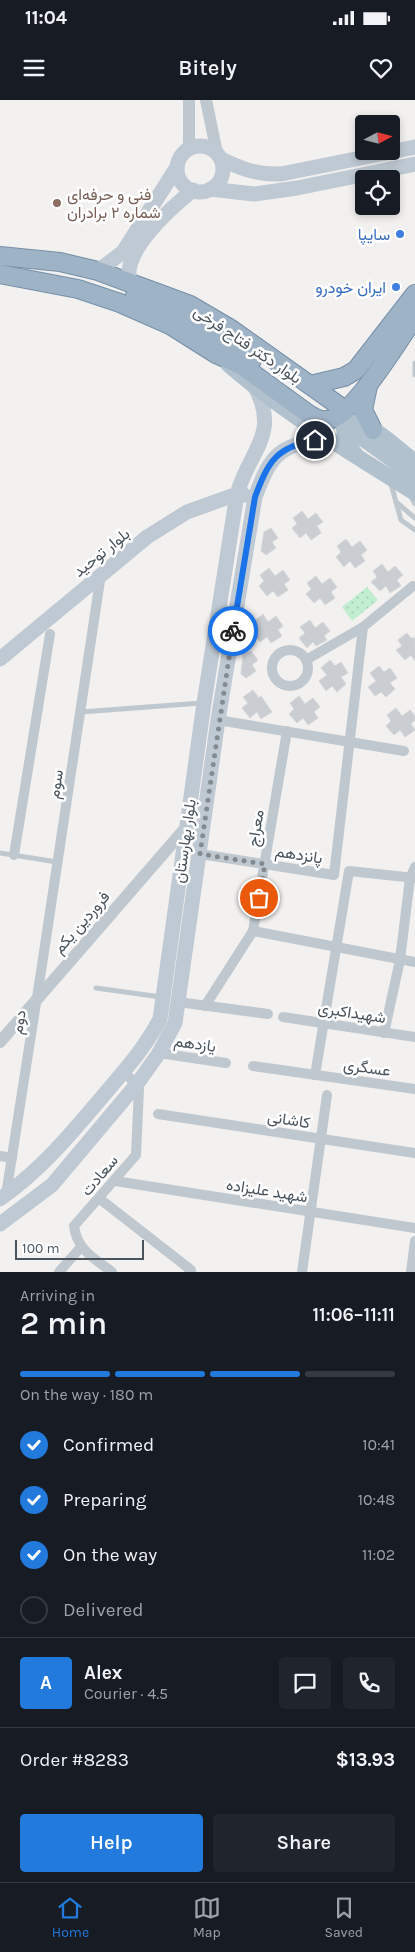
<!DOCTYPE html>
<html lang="en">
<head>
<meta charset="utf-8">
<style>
  :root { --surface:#171b24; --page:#20242c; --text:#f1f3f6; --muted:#9ea1a6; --line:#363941; --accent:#217adc }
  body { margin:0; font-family:Karla,Vazirmatn,sans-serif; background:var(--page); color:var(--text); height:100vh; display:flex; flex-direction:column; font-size:19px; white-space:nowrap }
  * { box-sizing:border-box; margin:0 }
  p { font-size:16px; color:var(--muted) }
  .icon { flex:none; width:28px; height:28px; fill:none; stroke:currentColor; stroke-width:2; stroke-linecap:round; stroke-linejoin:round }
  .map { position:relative; height:1172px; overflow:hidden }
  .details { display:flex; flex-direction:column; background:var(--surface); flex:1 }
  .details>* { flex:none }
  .needle { width:32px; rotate:83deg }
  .buttons { position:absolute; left:355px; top:15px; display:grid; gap:10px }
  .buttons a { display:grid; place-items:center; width:45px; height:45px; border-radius:5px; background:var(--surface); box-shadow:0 2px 8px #0003; font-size:25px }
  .scale { position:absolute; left:15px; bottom:12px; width:129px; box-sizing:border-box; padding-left:5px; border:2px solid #49545d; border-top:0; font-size:14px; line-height:18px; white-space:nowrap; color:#49545d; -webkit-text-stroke:4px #fff; paint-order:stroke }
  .pin { position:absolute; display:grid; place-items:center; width:42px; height:42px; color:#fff; margin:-21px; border:2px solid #fff; border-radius:50%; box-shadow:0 1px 5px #0007 }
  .courier { position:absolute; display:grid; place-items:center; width:50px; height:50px; margin:-25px; border:4px solid #1a73e8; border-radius:50%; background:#fff; color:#222; box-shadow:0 1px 6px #0007 }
  .headline em { font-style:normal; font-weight:600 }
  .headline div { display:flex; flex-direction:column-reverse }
  .headline { display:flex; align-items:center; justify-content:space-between; height:85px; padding:0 20px }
  h1 { font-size:32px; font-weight:600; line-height:38px }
  .bar { display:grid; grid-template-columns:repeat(4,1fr); gap:8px 5px; align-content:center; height:60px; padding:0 20px }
  .bar i { height:6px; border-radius:4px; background:var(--line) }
  .bar .active { background:var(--accent) }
  .bar p { grid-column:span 4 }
  .line { display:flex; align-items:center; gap:12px; padding:0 20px; border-top:1px solid var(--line) }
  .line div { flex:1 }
  .round { display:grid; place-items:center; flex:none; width:52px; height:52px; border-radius:5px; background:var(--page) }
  ol { padding:0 20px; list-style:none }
  li { display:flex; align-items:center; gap:15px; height:55px }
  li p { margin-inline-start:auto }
  li .icon { padding:5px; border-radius:50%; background:var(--accent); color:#fff; stroke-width:4 }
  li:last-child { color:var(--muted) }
  li i { width:28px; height:28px; border:2px solid var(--line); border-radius:50% }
  .cta { display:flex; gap:10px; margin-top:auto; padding:10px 20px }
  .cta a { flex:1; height:58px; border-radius:5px; background:var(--accent); color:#fff; font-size:20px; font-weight:600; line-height:58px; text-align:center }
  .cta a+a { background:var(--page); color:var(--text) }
  .status { display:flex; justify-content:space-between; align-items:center; height:35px; padding:0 25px; background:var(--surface); direction:ltr }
  .status svg { height:14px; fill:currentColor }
  header { display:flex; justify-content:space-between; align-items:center; height:65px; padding:0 20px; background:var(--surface); font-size:22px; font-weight:600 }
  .tab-bar { display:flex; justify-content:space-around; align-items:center; height:70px; border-top:1px solid var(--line); background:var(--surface); font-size:14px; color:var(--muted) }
  .tab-bar a { display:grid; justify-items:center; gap:2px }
  .tab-bar .active { color:var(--accent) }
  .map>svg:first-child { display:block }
</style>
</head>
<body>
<div class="status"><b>11:04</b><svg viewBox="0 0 49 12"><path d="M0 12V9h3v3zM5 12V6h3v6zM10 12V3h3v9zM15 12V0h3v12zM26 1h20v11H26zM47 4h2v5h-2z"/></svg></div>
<header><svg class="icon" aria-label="menu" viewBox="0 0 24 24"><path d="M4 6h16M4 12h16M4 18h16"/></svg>Bitely<svg class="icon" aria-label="heart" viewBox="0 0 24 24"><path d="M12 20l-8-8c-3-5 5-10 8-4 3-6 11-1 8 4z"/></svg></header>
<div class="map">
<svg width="415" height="1172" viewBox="0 0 415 1172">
  <defs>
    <pattern id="park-dots" width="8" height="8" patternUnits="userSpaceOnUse" patternTransform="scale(1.25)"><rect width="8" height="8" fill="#c1eed1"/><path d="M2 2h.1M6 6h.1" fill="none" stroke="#a7ceb6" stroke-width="1.8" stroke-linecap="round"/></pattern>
  </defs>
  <rect width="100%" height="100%" fill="#f3f0f0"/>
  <path fill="url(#park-dots)" d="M367,487L378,500L352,521L342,507Z"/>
  <g fill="#cacdd2" stroke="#d5d7db">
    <path d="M302,411L308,419L316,413L323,422L317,426L321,433L311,440L306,433L300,438L292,428L297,424L293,418Z"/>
    <path d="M271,428L278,438L272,442L276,448L266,455L261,451L264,432Z"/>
    <path d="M346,439L352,447L360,441L367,450L361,455L365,461L355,468L350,461L344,467L336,457L341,452L337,446Z"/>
    <path d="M382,464L388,472L395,466L403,475L397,480L401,486L390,493L386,486L380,491L371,482L377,477L373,471Z"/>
    <path d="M269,468L275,476L283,470L290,480L284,484L288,490L278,497L273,491L267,496L259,486L264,481L260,475Z"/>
    <path d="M316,476L322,484L330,478L337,487L331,492L335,498L325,505L320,498L314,503L306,494L311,489L307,483Z"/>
    <path d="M263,514L268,522L276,516L283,526L278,530L282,536L271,543L267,537L260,542L252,532L258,527L253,522Z"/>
    <path d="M310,520L315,528L323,522L330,531L324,536L327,540L316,546L313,542L307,548L299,538L305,533L300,527Z"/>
    <path d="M407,533L411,538H415V561L411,555L405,560L396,550L402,546L398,540Z"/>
    <path d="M251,551L258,560L252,565L256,571L246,578L241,574L243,555Z"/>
    <path d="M330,560L335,566L341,562L348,573L341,577L346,584L337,592L332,586L326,591L319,581L327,575L321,568Z"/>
    <path d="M379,566L384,572L390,568L397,578L390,583L395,589L386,597L381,592L375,596L368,587L376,581L370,573Z"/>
    <path d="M253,590L259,598L261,596L272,612L261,619L257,612L250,618L242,608L248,603L243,597Z"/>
    <path d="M299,596L305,604L313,598L320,607L314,612L318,618L308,625L303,618L297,623L289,614L294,609L290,603Z"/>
    <path d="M396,608L402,616L410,610L415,616V620L411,624L415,630L405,637L400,630L394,635L386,626L391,621L387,615Z"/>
  </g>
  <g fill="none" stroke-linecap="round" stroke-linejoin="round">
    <g stroke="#7590a8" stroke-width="20">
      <g id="trunk">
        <path d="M0,156L60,162L98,171L190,205L231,229L345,310"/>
        <path d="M0,174L78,189L120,203L170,225L216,254L241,265L310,315C317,319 323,322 332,319C356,311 399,240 415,217"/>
        <path d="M135,196L188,219L252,260"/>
        <path d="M310,285L344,277L356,270L415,194"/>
        <path d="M368,286L363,310L373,330"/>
      </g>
    </g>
    <g stroke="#bfc8ce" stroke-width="5">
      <path d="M415,263V275"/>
      <path d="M391,384L401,420L415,430"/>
      <path d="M410,395L415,404"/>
      <path d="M396,402L415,418"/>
      <path d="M81,612L201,603"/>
      <path d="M0,753L57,762"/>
      <path d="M96,888L161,897"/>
    </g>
    <g stroke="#bfc8ce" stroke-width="10">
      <circle cx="290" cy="568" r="18"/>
      <path d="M306,560L363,527"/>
      <path d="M218,620L404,651"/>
      <path d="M200,754L334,775L363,527L413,486"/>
      <path d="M14,755L50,534"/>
      <path d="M253,831L415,862"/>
      <path d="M37,898L101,474"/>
      <path d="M178,902L268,914"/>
      <path d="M205,906L253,831L287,631"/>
      <path d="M283,917L415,937"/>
      <path d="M384,933L400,860L410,778L415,767"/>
      <path d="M159,953L226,963"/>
      <path d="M253,966L415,989"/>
      <path d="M315,975L349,771L415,778"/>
      <path d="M158,1014L415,1053"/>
      <path d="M0,1056L12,1058"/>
      <path d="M115,1081L415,1128"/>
      <path d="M6,1095L36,903"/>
      <path d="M100,1099L191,1170L189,1172"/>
      <path d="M59,1172L81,1147"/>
      <path d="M112,1172C94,1158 77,1150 74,1126L136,1055L139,989L124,971"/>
      <path d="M302,1172L327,995"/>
      <path d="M411,1172L415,1141"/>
    </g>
    <g stroke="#bfc8ce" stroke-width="12">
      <path d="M189,0V49"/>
      <path d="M206,0L217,53"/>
      <path d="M0,942L189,724"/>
    </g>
    <g stroke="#bfc9d3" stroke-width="15">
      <circle cx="200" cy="69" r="23"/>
      <path d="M221,59C242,69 257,75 281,74L415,47"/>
      <path d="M210,89L254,94L297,88L415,64"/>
      <path d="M98,171L123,152L177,67"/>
      <path d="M130,182C121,151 171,108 193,90"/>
      <path d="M0,559L147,437L187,412L237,394L244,395"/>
      <path d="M0,1099C42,1069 70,1035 103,996C124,971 145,948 160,919L204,603L237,394C250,349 280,335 255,287"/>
      <path d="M0,1124L52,1085L137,984L159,953L175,923L218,620L255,397C272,352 279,346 326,339"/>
    </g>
    <g stroke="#b1c1ce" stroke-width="16">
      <path d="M229,265C287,315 351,353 415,393"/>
      <path d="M354,332L415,376"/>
      <path d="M355,354L347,343L344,328L350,322C374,323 396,348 415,362"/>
    </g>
    <use href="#trunk" stroke="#9eb3c6" stroke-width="18"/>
  </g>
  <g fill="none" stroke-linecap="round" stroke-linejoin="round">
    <path stroke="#848b90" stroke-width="5" stroke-dasharray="0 9" d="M233,531L200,754L265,764L259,798"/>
    <path stroke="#1a73e8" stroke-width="6" d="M233,531L255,397C268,362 276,347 315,340"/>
  </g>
  <circle fill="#8d6e63" stroke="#fff" stroke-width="2" cx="57" cy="103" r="5"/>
  <g fill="#3f7fe0" stroke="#fff" stroke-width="2">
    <circle cx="400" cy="134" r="5"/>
    <circle cx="396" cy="187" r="5"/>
  </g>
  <g text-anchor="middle" stroke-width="5" stroke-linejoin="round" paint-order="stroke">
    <g font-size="16" fill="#785e54" stroke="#fff" text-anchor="start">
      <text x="67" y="100">فنی و حرفه‌ای<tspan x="67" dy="18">شماره ۲ برادران</tspan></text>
    </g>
    <g font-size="16" fill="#366cbe" stroke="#fff" text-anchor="end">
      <text x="390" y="140">سایپا</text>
      <text x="386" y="193">ایران خودرو</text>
    </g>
    <g font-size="16" fill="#49545d" stroke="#fff">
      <text transform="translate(248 244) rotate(34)" y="6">بلوار دکتر فتاح فرخی</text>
      <text transform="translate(101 452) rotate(-39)" y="6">بلوار توحید</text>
      <text transform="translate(55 684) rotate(-81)" y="6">سوم</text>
      <text transform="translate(255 728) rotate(-81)" y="6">معراج</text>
      <text transform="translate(184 741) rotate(-82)" y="6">بلوار بهارستان</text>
      <text transform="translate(299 754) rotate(9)" y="6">پانزدهم</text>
      <text transform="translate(81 822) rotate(-49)" y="6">فروردین یکم</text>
      <text transform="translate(352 912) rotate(9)" y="6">شهیداکبری</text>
      <text transform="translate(18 922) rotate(-81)" y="6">دوم</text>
      <text transform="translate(195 943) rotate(8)" y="6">یازدهم</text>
      <text transform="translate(367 967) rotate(8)" y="6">عسگری</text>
      <text transform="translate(289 1019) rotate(9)" y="6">کاشانی</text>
      <text transform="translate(99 1075) rotate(-50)" y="6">سعادت</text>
      <text transform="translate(267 1090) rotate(9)" y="6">شهید علیزاده</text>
    </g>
  </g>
</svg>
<div class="buttons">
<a><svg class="needle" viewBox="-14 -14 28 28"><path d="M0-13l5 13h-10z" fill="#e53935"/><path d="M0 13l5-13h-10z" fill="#9ea1a6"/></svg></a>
<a><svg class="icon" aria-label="locate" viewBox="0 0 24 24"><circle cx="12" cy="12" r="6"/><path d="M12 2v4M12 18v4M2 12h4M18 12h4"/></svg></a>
</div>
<div class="scale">100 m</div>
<div class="pin" style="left:259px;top:798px;background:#ea580c"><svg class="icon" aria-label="bag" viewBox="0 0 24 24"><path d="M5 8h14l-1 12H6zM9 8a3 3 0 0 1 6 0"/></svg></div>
<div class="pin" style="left:315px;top:340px;background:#1f2937"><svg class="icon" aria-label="home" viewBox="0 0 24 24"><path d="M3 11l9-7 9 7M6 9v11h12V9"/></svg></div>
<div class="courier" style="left:233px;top:531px"><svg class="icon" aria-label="bike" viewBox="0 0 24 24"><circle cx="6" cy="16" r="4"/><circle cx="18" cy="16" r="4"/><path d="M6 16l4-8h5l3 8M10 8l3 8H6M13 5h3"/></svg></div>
</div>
<section class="details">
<div class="headline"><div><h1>2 min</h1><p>Arriving in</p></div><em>11:06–11:11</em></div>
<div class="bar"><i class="active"></i><i class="active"></i><i class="active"></i><i></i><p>On the way · 180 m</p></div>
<ol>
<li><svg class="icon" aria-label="check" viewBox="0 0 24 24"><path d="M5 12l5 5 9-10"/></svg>Confirmed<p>10:41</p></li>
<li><svg class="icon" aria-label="check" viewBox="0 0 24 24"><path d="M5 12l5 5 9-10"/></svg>Preparing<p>10:48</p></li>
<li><svg class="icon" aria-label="check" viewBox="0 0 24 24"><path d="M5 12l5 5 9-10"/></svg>On the way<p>11:02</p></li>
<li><i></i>Delivered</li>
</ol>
<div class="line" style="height:90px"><b class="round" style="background:var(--accent);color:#fff">A</b><div><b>Alex</b><p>Courier · 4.5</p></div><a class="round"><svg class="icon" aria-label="chat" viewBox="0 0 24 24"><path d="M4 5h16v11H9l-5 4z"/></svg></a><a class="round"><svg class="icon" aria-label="phone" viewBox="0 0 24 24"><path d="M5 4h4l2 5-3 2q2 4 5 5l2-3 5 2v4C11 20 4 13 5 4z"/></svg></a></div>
<div class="line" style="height:65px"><div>Order #8283</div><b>$13.93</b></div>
<div class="cta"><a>Help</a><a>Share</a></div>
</section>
<nav class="tab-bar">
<a class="active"><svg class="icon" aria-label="home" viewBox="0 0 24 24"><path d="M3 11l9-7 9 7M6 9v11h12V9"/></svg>Home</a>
<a><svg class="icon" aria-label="map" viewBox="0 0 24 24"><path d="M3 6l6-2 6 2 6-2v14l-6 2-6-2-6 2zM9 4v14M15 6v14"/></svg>Map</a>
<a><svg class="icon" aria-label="saved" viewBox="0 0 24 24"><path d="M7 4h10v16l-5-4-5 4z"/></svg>Saved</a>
</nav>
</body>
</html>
